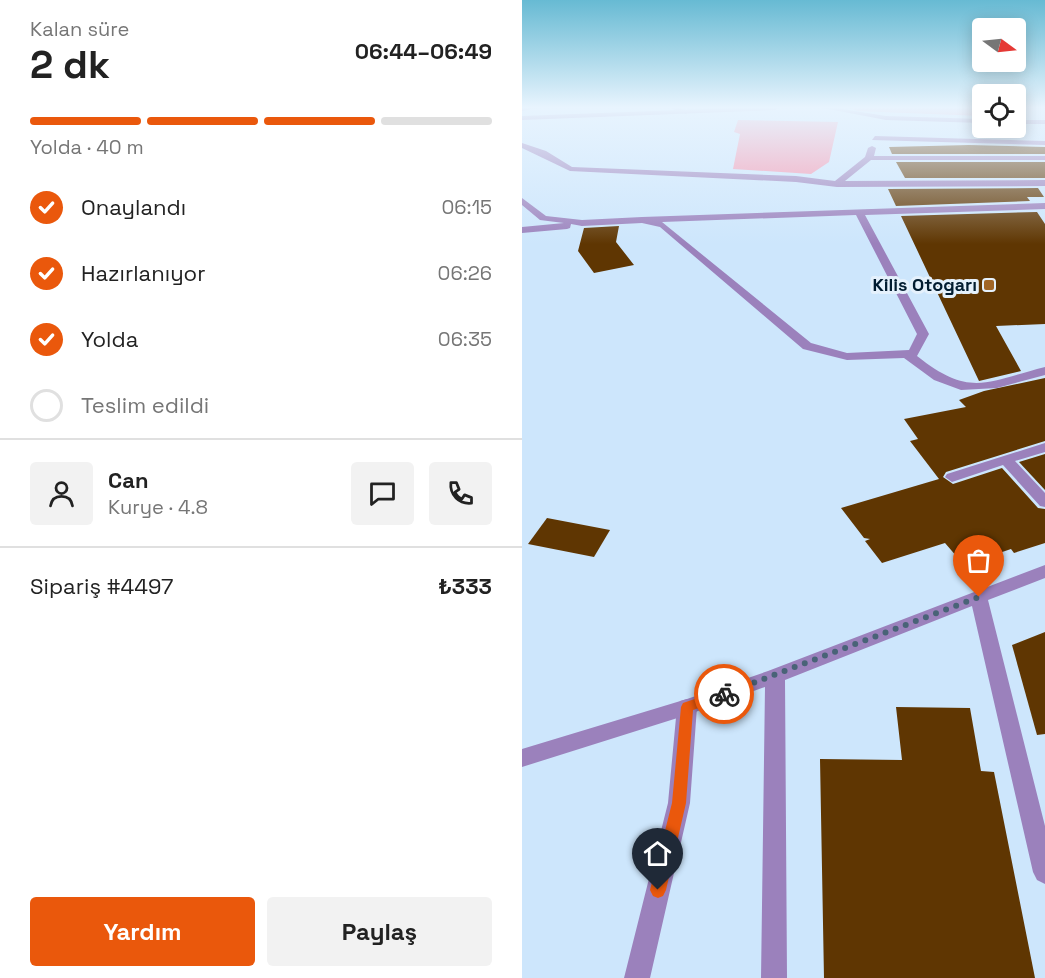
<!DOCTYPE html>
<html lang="tr">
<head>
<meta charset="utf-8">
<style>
  :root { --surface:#fff; --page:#f2f2f2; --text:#222; --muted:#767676; --line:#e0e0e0; --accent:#ea580c }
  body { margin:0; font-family:"Space Grotesk",sans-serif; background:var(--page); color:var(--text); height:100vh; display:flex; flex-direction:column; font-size:22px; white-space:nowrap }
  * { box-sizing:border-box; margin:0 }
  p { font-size:20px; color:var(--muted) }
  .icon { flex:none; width:33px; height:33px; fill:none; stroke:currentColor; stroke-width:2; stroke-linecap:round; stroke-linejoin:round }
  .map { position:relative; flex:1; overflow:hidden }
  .panel { display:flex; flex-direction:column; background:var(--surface); width:522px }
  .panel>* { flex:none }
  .needle { width:39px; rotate:105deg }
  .fabs { position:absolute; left:450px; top:18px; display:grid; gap:12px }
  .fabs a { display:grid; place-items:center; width:54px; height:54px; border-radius:6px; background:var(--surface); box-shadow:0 3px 15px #0003; font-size:30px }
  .pin { position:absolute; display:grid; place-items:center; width:51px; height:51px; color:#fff; margin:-62px -26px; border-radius:50% 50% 50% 0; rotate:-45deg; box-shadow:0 0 6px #0007 }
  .pin .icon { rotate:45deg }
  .courier { position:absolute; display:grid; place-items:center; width:60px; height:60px; margin:-30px; border:4px solid #ea580c; border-radius:50%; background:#fff; color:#222; box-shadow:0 2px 8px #0007 }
  .overview em { font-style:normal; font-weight:700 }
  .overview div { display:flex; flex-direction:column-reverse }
  .overview { display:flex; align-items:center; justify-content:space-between; height:102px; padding:0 30px }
  h1 { font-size:39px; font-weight:700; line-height:45px }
  .bar { display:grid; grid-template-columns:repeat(4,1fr); gap:9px 6px; align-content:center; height:72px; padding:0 30px }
  .bar i { height:8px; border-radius:4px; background:var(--line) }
  .bar .current { background:var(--accent) }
  .bar p { grid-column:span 4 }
  .line { display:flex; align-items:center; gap:15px; padding:0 30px; border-top:2px solid var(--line) }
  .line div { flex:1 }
  .round { display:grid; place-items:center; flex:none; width:63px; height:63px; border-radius:6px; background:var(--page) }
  ol { padding:0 30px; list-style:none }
  li { display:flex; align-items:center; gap:18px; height:66px }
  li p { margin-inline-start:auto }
  li .icon { padding:6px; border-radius:50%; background:var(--accent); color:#fff; stroke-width:4 }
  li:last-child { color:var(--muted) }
  li i { width:33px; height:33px; border:3px solid var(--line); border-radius:50% }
  .button { display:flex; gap:12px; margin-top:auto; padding:12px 30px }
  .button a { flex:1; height:69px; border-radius:6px; background:var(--accent); color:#fff; font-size:24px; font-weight:700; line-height:69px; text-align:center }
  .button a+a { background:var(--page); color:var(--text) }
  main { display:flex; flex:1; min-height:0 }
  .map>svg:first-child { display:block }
</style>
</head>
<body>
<main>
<section class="panel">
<div class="overview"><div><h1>2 dk</h1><p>Kalan süre</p></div><em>06:44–06:49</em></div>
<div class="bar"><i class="current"></i><i class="current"></i><i class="current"></i><i></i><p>Yolda · 40 m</p></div>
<ol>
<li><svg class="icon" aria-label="check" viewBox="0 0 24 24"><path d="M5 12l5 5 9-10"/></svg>Onaylandı<p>06:15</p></li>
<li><svg class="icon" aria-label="check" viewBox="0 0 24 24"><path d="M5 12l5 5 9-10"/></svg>Hazırlanıyor<p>06:26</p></li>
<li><svg class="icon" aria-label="check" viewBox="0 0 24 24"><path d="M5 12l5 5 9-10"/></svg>Yolda<p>06:35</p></li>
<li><i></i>Teslim edildi</li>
</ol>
<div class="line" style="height:108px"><a class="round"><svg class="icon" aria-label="person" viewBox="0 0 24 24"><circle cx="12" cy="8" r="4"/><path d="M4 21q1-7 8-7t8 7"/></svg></a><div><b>Can</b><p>Kurye · 4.8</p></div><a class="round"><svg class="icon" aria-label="chat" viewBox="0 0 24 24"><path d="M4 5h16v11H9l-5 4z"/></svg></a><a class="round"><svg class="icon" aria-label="phone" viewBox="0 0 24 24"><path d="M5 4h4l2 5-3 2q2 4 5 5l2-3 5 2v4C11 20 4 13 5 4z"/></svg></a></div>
<div class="line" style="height:78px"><div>Sipariş #4497</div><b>₺333</b></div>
<div class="button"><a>Yardım</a><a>Paylaş</a></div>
</section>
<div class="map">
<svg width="523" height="978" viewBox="0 0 523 978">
  <rect width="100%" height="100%" fill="#cde6fc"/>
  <g fill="#f790aa">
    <path d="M328,108H460V116L335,111Z"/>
    <path d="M216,120L316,122L307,162L289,174L211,169L218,134L212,132Z"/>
  </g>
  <g fill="#5f3602">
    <path d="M447,145L523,147V154H370L367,147Z"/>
    <path d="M374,162H523V178H383Z"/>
    <path d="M516,188L522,197H505L508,201L374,206L366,189Z"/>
    <path d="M515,212L523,224V324L474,326L499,371L457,381L379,216Z"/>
    <path d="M97,226L94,242L112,265L72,273L56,251L62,228Z"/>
    <path d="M523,378V441L424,472L421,477L431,484L480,468L516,508L523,509V543L492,553L489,549L442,565L423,543L360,563L343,541L348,539L342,538L319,508L417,479L388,441L396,439L382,419L444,407L437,400L462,391Z"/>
    <path d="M523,454V490L497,462Z"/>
    <path d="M25,518L88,530L72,557L6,544Z"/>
    <path d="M523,632V734L515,735L490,645Z"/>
    <path d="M374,707L448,708L459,771L472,772L513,978H302L298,759L380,760Z"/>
  </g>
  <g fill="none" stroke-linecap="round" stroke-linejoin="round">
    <g fill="#9b81bc" fill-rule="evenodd">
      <path d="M0,108H15L0,111Z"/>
      <path d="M149,108H158L167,112L164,114Z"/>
      <path d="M523,203V209L343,215L407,334L395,356C448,398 464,382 523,367V375L475,388L439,390L412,380L382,358L325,360L281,349L138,227L120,223L60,226L55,223L60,220L120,217ZM334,215L395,334L387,350L325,353L289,343L140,222Z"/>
      <path d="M165,699L172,701L175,707L168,803L128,978H102L146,803L155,707L158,701Z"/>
    </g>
    <g fill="#9b81bc" fill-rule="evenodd">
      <path d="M301,108H314L364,116L460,119V123L364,120Z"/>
      <rect x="494" y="120" width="29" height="4"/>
      <path d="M353,136L523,141V145L350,140Z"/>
      <path d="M0,143L24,151L50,167L274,176L313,181L343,157L346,148L350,146L354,148L352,156H523V160H349L323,181L523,180V186L315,187L274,182L48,171L0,148Z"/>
      <path d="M523,443V452L493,461L523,493V507L518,506L481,465L430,482L423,477L425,474Z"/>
      <path d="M523,565V578L466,600L523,826V884L515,880L511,872L450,606L263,680L265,978H239L243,687L165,715L0,767V749L165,699L246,671Z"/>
    </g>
    <g fill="#9b81bc" fill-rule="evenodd">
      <path d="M211,108H256L253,110L0,120V116Z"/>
      <path d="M0,198L24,216L60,220L65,223L60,226L49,224L48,228L45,229L0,233V227L42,223L18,220L0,205Z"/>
    </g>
  </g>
  <linearGradient id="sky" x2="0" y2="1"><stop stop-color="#67bad3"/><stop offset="0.44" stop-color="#e8f4fe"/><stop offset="1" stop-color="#e8f4fe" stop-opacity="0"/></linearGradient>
  <rect width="523" height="244" fill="url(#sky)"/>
  <path fill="#ea580c" d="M202,689L208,694L206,698L171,710L164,803L144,890L141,896L136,898L131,896L128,890L150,803L159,707L161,703Z"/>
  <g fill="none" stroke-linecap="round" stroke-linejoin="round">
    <path stroke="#496377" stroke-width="6" stroke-dasharray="0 10.8" d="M202,694L457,597"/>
  </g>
  <rect fill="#a06526" stroke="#e5f1fc" stroke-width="2" x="461" y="279" width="12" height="12" rx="3"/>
  <g text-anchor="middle" stroke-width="6" stroke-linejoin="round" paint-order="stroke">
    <g font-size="18" font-weight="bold" fill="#021c30" stroke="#e5f1fc" text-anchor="end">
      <text x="455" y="291">Kilis Otogarı</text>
    </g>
  </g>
</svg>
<div class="fabs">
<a><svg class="needle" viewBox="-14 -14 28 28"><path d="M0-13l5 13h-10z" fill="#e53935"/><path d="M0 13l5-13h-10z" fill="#767676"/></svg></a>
<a><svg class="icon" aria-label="locate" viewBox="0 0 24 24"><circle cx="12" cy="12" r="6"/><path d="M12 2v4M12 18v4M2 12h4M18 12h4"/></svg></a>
</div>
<div class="pin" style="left:457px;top:597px;background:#ea580c"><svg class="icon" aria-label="bag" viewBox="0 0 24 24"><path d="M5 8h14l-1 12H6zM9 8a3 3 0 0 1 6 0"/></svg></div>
<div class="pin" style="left:136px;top:890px;background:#1f2937"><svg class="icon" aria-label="home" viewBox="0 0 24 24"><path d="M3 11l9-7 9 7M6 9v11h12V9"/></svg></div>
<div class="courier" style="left:202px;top:694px"><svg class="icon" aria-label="bike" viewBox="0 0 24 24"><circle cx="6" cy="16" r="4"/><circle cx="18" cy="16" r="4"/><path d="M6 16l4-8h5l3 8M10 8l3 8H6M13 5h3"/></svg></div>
</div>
</main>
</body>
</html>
